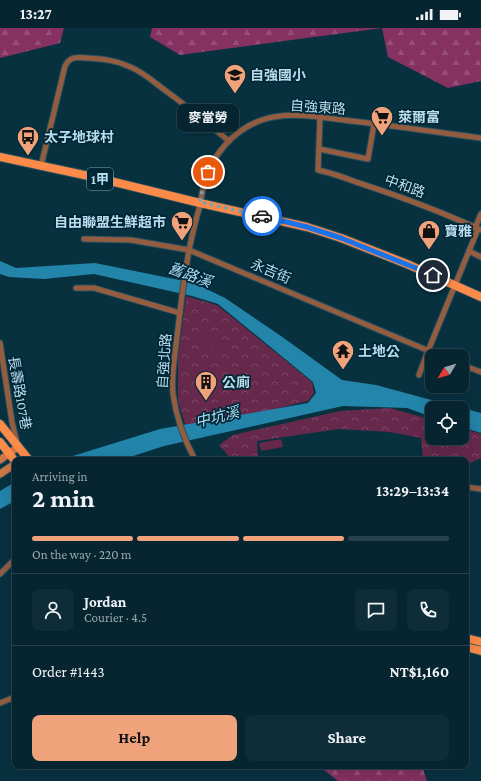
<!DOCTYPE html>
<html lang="en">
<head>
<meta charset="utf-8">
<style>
  :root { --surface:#062530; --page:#0f2d38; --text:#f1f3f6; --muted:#98a5ab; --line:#27424c; --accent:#f0a27a }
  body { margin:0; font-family:"Crimson Pro","Noto Sans TC",serif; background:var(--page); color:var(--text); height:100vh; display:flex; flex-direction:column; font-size:15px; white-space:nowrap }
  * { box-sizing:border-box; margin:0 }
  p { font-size:13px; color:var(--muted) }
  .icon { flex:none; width:22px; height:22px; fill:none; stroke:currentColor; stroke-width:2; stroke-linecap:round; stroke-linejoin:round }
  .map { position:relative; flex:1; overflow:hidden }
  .side { position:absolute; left:12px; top:429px; width:457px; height:312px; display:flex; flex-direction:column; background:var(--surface); border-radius:8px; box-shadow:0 4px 16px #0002,0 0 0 1px var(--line) }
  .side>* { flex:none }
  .needle { width:26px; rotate:232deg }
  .tools { position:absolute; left:425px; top:321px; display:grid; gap:8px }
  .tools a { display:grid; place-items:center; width:44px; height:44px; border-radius:8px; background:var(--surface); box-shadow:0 4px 16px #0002,0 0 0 1px var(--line); font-size:20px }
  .pin { position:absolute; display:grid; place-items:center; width:34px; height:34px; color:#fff; margin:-17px; border:2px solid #fff; border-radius:50%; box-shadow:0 1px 4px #0007 }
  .courier { position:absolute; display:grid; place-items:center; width:40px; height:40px; margin:-20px; border:3px solid #1a73e8; border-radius:50%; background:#fff; color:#222; box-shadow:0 1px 5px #0007 }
  .bubble { position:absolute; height:28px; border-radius:8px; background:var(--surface); box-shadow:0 4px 16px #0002,0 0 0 1px var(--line); font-size:13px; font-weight:700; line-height:28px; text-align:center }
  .summary em { font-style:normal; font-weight:700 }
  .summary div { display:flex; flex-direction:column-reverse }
  .summary { display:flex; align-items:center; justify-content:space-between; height:68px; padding:0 20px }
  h1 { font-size:26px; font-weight:700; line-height:30px }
  .bar { display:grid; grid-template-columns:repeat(4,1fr); gap:6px 4px; align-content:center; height:48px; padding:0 20px }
  .bar i { height:5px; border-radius:3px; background:var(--line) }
  .bar .on { background:var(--accent) }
  .bar p { grid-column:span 4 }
  .line { display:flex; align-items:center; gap:10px; padding:0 20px; border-top:1px solid var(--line) }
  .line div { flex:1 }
  .round { display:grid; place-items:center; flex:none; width:42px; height:42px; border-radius:8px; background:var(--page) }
  .button { display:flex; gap:8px; margin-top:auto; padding:8px 20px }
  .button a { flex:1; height:46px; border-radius:8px; background:var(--accent); color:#111; font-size:16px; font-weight:700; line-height:46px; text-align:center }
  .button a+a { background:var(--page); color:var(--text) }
  .status { display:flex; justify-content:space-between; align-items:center; height:28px; padding:0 20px; background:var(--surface); direction:ltr }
  .status svg { height:11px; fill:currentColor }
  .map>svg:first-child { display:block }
</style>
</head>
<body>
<div class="status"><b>13:27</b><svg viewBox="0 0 49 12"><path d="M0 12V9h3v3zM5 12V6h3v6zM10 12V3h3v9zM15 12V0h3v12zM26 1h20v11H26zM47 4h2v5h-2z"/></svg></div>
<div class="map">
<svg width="481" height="753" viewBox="0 0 481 753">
  <defs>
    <pattern id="forest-firs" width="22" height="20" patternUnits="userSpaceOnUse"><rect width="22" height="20" fill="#853161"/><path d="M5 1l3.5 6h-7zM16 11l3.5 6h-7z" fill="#944e78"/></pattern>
    <pattern id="park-crowns" width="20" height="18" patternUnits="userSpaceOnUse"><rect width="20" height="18" fill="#66284b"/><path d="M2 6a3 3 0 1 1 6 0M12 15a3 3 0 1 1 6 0" fill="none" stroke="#7a4765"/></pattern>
  </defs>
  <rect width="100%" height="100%" fill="#083140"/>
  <g fill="url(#forest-firs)">
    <path d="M0,0H64L60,15L0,30Z"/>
    <path d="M152,0H481V53L448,60L388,29L382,0L180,27L150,9Z"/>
    <path d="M319,738H422L427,753H338Z"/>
  </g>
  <g fill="url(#park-crowns)">
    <path d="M186,268L217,277L312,354L314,365L308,373L187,402L178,373V330Z"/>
    <path d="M390,380L432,392V410H462V400L481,406V430L466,437V432H423L421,410L390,404L339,401L257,413L258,432H229L230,430L219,417L233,407L340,383Z"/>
  </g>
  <g fill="#66284b">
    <path d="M201,306L222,309L220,321L199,318Z"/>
    <path d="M281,411L283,419L261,423L259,415Z"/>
  </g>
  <g fill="#2285a9">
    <path d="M0,233L16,240L95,235L194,255L225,270L281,308L342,352L376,357L461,380H432V389L407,380L343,378L164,418L121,432H60L160,401L308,375L316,365L313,354L218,276L192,268L94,246L44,251L9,249L0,246Z"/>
    <path d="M462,380L481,385V405L462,399Z"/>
    <path d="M15,454V473L0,481V463Z"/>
  </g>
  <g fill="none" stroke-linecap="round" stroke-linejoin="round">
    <g stroke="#28505f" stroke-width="7">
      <g id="street">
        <path d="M320,90L318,142C331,145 343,149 356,154C399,168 440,183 481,202"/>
        <path d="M319,121L368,131L374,96"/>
        <path d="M41,138L65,38C70,28 78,29 88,30C102,31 115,32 128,38C142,43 154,54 166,63C188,79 208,96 229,113"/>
        <path d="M475,200L481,186"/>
        <path d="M84,211L131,212L189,222L441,328"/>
        <path d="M469,223L481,229"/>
        <path d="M76,260H94L180,285"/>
        <path d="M0,315L12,394L17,415"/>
        <path d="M462,337L481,344"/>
        <path d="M419,347L428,323L478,201"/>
        <path d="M195,432C185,413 176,388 173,366C171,347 175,328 177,309C180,280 184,251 189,222C192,208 195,194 199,181C202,166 204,150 211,137C223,116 239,100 262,92C288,83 316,89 343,92C389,97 435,104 481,110"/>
        <path d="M466,459L481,461"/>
        <path d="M0,546L15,531"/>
        <path d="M0,675L15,669"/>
      </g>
    </g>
    <g stroke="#28505f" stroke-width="9">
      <g id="secondary">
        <path d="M0,432L18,419"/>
        <path d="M0,446L15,436"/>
      </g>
    </g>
    <g stroke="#28505f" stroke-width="10">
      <g id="primary">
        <path d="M0,129L98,150L200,175L307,199L341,210L407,236L481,269"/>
        <path d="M0,396L29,432"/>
        <path d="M0,414L15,433"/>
        <path d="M466,610L481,614"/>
        <path d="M466,619L481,623"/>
      </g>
    </g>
    <use href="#street" stroke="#955d40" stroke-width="5"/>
    <use href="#secondary" stroke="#cf7746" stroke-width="7"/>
    <use href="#primary" stroke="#fc8a49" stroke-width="8"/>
  </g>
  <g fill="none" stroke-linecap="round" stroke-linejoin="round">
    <path stroke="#7ca0b0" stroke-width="4" stroke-dasharray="0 7.2" d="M208,144L203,158L200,174L262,188"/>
    <path stroke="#1a73e8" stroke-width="5" d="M262,188L307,199L341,210L433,247"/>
  </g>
  <defs>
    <g id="school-pin" transform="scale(1.15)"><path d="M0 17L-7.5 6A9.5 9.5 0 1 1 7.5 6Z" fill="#f0a27a" stroke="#002736"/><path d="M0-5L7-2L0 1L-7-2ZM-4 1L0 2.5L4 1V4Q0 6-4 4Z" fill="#111"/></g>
    <g id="supermarket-pin" transform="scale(1.15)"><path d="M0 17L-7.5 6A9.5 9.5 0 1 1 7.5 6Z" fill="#f0a27a" stroke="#002736"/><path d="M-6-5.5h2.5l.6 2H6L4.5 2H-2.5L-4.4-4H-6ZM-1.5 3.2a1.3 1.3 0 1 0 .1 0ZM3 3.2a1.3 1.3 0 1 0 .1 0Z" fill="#111"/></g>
    <g id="bus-pin" transform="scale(1.15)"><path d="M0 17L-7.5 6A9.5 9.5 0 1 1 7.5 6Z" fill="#f0a27a" stroke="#002736"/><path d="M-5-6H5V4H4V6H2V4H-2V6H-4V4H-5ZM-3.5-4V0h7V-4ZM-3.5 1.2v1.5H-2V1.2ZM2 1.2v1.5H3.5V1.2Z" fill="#111"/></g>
    <g id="shop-pin" transform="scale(1.15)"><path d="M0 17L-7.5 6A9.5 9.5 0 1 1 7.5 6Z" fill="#f0a27a" stroke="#002736"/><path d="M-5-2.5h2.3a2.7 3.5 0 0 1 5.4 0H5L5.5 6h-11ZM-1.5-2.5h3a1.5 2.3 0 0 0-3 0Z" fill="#111"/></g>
    <g id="temple-pin" transform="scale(1.15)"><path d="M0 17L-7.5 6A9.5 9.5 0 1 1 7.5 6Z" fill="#f0a27a" stroke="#002736"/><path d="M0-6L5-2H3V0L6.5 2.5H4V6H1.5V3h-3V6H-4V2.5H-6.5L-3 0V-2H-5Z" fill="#111"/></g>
    <g id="building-pin" transform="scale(1.15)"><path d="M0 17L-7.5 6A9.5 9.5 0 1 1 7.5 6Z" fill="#f0a27a" stroke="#002736"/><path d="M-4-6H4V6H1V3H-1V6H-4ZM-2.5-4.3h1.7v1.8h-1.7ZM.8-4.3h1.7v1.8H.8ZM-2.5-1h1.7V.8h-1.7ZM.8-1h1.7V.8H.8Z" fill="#111"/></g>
  </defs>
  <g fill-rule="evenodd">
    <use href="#school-pin" x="235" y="47"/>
    <use href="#supermarket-pin" x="382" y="89"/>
    <use href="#bus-pin" x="28" y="109"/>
    <use href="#supermarket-pin" x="182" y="194"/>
    <use href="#shop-pin" x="429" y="203"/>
    <use href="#temple-pin" x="343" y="323"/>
    <use href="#building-pin" x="206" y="354"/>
  </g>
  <g text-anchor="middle" stroke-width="3.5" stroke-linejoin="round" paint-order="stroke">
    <rect fill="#002736" stroke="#82a6b6" stroke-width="1" x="87" y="140" width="26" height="22" rx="3"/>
    <g font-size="13" font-weight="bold" fill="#badced">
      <text x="100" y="156">1甲</text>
    </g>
    <g font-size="14" font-weight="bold" fill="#badced" stroke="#002736" text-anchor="start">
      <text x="250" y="52">自強國小</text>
      <text x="398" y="94">萊爾富</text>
      <text x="44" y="114">太子地球村</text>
      <text x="166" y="199" text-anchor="end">自由聯盟生鮮超市</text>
      <text x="444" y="208">寶雅</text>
      <text x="358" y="328">土地公</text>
      <text x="222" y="359">公廁</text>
    </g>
    <g font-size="14" fill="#badced" stroke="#002736">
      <text transform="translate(318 79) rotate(4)" y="5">自強東路</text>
      <text transform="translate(405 158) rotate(20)" y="5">中和路</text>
      <text transform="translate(271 243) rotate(23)" y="5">永吉街</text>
      <text transform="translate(164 333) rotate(-86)" y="5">自強北路</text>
      <text transform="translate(20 365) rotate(80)" y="5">長壽路107巷</text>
    </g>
    <g font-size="15" font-style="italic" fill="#a9ddf5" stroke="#002736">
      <text transform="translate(190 247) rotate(20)" y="5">舊路溪</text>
      <text transform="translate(217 389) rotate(-14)" y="5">中坑溪</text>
    </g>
  </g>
</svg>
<div class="tools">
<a><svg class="needle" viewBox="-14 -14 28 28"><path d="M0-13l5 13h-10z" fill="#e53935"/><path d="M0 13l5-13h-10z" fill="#98a5ab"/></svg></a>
<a><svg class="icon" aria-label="locate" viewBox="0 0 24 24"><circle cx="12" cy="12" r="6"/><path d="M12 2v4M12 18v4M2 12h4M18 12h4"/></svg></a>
</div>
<div class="pin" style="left:208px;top:144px;background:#ea580c"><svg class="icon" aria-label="bag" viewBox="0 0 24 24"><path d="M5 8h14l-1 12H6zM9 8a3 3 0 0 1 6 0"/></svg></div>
<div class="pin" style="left:433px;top:247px;background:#1f2937"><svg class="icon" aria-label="home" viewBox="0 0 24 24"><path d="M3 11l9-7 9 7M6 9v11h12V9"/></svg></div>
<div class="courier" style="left:262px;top:188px"><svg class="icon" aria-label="car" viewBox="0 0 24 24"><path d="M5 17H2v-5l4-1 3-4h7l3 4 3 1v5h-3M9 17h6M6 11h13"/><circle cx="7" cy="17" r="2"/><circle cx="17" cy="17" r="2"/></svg></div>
<div class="bubble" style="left:177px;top:76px;width:62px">麥當勞</div>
<section class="side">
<div class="summary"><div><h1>2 min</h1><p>Arriving in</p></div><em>13:29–13:34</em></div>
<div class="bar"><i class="on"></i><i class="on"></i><i class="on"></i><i></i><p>On the way · 220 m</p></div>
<div class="line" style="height:72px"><a class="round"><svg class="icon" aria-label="person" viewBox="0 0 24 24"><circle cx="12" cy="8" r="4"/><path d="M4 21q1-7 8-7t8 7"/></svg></a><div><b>Jordan</b><p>Courier · 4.5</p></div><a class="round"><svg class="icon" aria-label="chat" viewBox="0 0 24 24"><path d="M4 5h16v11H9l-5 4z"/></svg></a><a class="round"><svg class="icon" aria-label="phone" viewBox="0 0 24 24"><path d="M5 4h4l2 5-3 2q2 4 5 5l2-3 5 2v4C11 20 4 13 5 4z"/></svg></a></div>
<div class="line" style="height:52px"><div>Order #1443</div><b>NT$1,160</b></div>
<div class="button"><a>Help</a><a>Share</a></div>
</section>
</div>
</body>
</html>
